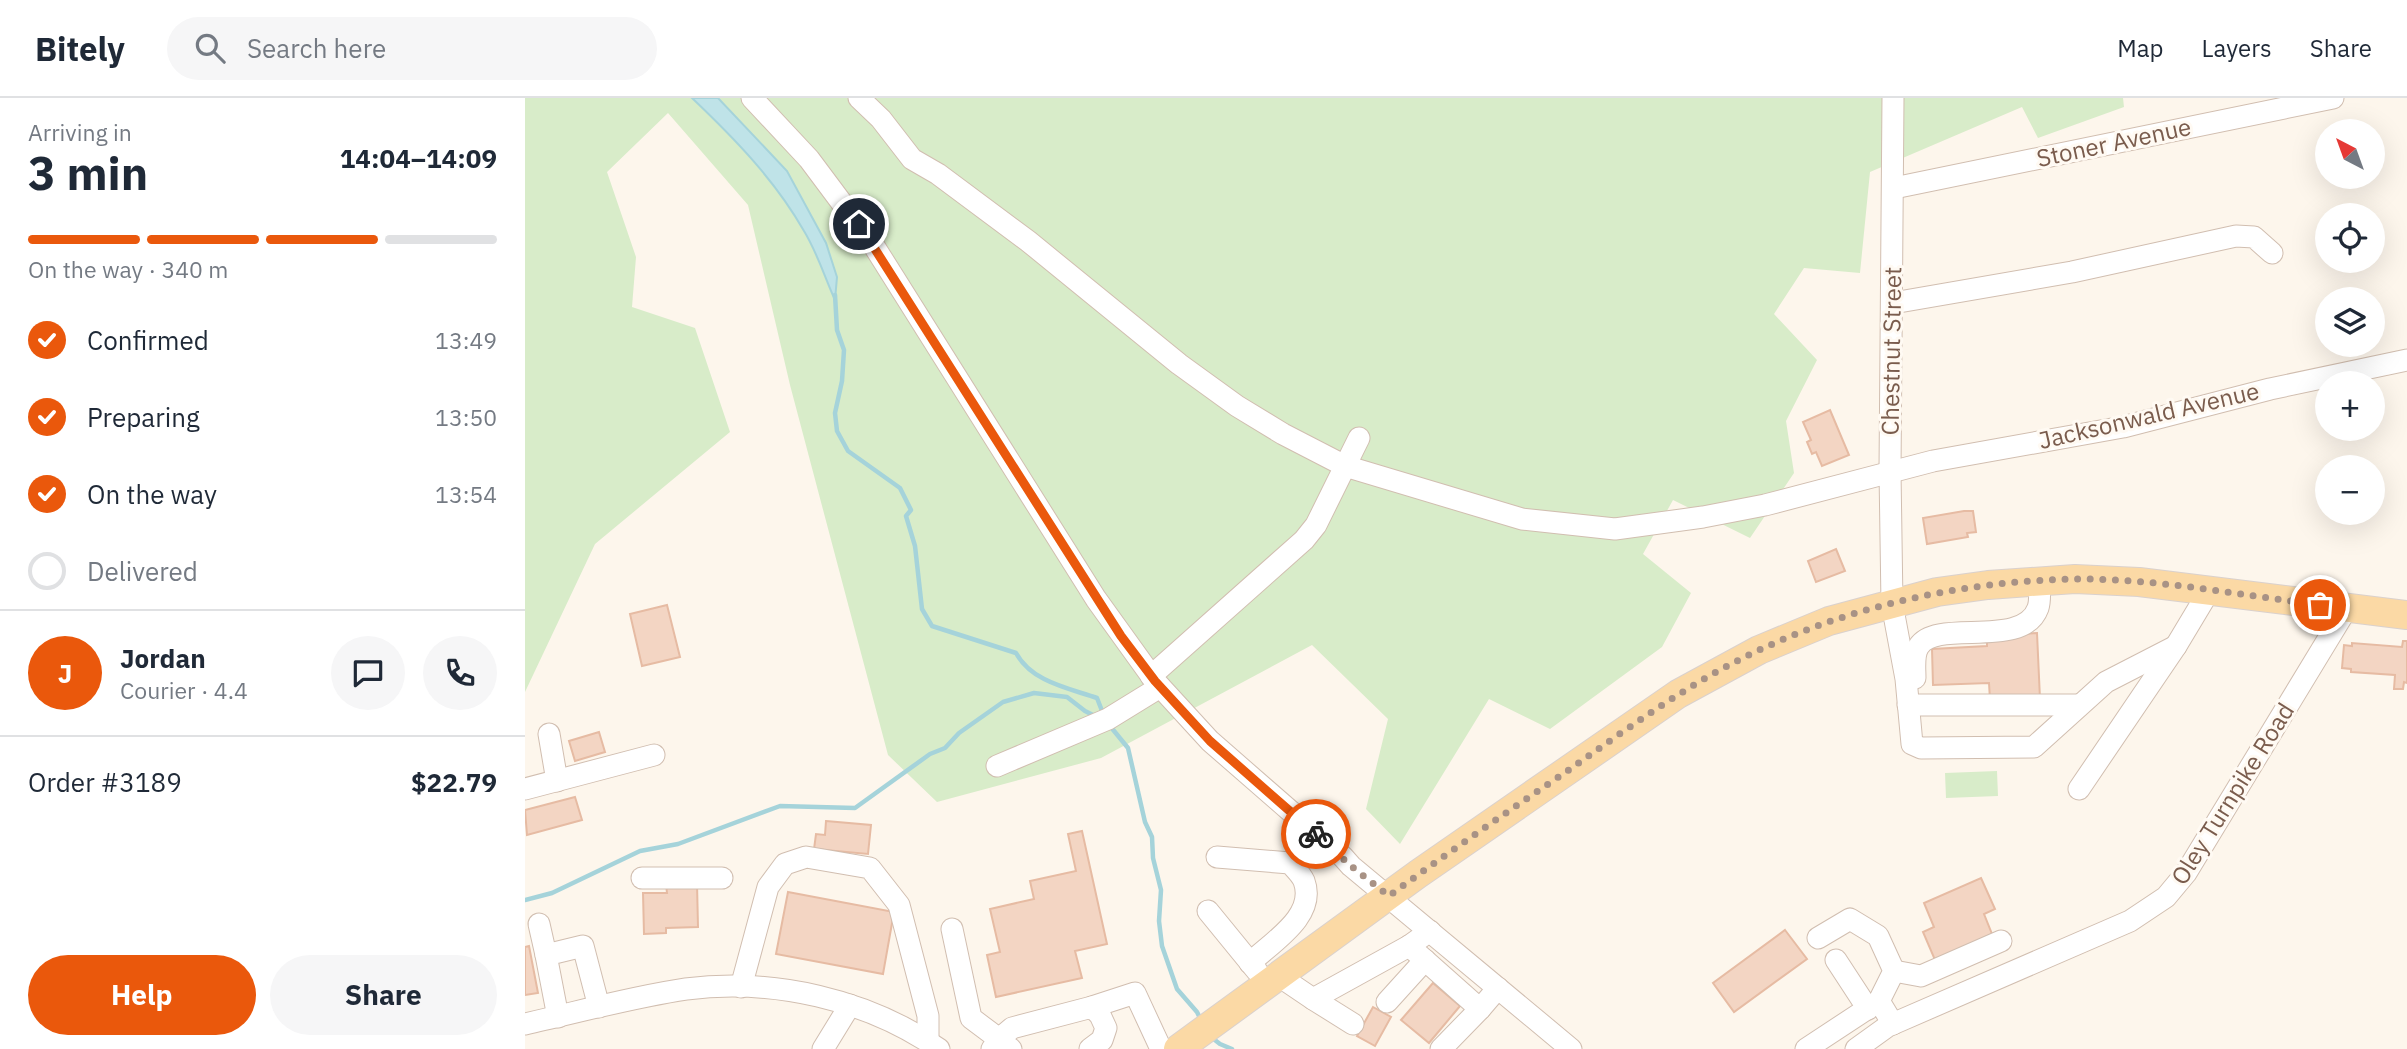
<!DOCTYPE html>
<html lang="en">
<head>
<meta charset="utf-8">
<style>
  :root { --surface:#fff; --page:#f6f6f7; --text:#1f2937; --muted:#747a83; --line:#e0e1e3; --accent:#ea580c }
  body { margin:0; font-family:"IBM Plex Sans",sans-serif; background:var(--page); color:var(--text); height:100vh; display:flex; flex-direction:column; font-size:26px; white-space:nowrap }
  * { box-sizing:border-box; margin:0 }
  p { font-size:23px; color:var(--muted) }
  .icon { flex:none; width:38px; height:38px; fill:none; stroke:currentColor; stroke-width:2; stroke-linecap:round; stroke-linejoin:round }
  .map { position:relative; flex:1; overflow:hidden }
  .side { display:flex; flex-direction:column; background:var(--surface); width:525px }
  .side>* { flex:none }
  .needle { width:46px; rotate:319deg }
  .buttons { position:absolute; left:1790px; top:21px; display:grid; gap:14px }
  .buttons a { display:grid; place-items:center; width:70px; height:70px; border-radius:50%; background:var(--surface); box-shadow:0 7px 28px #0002; font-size:35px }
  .pin { position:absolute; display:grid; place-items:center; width:60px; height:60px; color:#fff; margin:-30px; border:4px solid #fff; border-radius:50%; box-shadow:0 2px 7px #0007 }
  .courier { position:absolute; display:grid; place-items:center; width:70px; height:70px; margin:-35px; border:5px solid #ea580c; border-radius:50%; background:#fff; color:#222; box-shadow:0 2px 9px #0007 }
  .overview em { font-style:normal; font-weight:800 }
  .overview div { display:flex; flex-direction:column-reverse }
  .overview { display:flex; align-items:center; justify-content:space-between; height:119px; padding:0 28px }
  h1 { font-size:46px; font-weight:800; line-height:52px }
  .bar { display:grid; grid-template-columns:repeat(4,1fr); gap:10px 7px; align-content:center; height:84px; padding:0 28px }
  .bar i { height:9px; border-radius:5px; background:var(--line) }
  .bar .current { background:var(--accent) }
  .bar p { grid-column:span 4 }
  .line { display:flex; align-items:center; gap:18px; padding:0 28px; border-top:2px solid var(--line) }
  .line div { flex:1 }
  .round { display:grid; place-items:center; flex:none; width:74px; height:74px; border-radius:37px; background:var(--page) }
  ol { padding:0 28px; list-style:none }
  li { display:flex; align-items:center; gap:21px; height:77px }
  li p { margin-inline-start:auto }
  li .icon { padding:7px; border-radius:50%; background:var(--accent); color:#fff; stroke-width:4 }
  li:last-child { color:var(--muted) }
  li i { width:38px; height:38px; border:4px solid var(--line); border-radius:50% }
  .action { display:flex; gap:14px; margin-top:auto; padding:14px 28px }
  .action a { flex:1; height:80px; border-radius:42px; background:var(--accent); color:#fff; font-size:28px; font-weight:800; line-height:80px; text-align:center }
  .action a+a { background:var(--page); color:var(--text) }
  header { display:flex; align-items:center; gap:42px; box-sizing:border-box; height:98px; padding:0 35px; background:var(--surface); border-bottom:2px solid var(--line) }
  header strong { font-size:33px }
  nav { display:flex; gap:38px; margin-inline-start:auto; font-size:24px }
  .search { width:490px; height:63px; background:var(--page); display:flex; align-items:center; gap:18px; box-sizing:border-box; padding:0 24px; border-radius:38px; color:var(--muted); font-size:26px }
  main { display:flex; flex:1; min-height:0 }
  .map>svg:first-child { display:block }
</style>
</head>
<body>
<header>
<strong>Bitely</strong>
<div class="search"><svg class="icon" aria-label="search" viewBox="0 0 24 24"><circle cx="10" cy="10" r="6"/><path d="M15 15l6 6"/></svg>Search here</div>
<nav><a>Map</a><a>Layers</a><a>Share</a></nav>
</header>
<main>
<section class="side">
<div class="overview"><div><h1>3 min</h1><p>Arriving in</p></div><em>14:04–14:09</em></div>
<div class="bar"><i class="current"></i><i class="current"></i><i class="current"></i><i></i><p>On the way · 340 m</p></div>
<ol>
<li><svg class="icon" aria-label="check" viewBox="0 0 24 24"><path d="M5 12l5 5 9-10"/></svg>Confirmed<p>13:49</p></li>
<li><svg class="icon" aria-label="check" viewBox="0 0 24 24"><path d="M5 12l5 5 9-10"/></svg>Preparing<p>13:50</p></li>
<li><svg class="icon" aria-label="check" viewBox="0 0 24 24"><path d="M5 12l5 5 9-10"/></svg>On the way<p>13:54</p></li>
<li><i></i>Delivered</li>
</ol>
<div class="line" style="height:126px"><b class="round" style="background:var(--accent);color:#fff">J</b><div><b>Jordan</b><p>Courier · 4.4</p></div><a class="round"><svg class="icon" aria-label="chat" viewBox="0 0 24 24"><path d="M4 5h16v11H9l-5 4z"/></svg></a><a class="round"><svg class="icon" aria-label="phone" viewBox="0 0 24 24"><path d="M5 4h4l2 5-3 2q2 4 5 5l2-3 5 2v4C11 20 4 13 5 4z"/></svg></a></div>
<div class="line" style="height:91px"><div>Order #3189</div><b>$22.79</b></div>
<div class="action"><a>Help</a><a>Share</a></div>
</section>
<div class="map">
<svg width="1882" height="951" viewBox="0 0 1882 951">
  <rect width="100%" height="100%" fill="#fdf6ec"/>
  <g fill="#d8ecc9">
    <path d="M0,0H1598L1599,9L1513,40L1497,9L1345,74L1335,175L1279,170L1249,216L1292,262L1261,323L1269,375L1225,440L1148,402L1118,456L1166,495L1137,549L1025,631L964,601L875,746L841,711L863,621L787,547L576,660L412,704L363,657L265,287L223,107L143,15L82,74L111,159L107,209L170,230L205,334L70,446L0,594Z"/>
    <path d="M1472,673L1473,698L1421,700L1420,675Z"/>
  </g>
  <path fill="#bfe3e8" stroke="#a5d3da" stroke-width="2" d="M167,0H193L262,73L301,145L312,179L310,202C300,180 292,154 279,133C250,82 209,40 167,0Z"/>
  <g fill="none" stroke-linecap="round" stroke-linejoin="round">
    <g stroke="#a5d3da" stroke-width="4.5">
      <path d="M310,197L312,232L319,252L317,283L310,315L312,333L323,353L375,390L386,412L381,418L390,448L397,511L407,528L491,555C507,584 543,590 572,600L579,618"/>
      <path d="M585,628L603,650L620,724L627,739L628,760L636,792L634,823L637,848L652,891L672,914L676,922"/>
      <path d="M0,802L27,795L115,753L153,746L255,708L330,710L405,656L420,650L434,635L478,604L509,595L542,599L560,613L572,619"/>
      <path d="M686,939L695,946L707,951"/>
    </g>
  </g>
  <g fill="#f3d5c3" stroke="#e6bba3" stroke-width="2">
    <path d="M1305,312L1324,357L1297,368L1291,354L1287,356L1282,344L1286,342L1278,324Z"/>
    <path d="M1439,413H1448L1451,434L1442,435L1443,439L1402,446L1398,420Z"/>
    <path d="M1311,451L1320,473L1291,484L1283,463Z"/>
    <path d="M142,507L155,559L117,568L105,516Z"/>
    <path d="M1512,535L1515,601L1465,602L1464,585L1408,587L1407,551L1462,548V538Z"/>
    <path d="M1878,543H1882V585L1879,584L1878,591H1869L1870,577L1826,574V571L1817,570L1819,547L1827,548V545L1877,549Z"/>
    <path d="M74,634L80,654L50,663L44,643Z"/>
    <path d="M50,699L57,722L2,737L0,712Z"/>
    <path d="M301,723L346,727L343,756L289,751L291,736L300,737Z"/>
    <path d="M557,733L582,846L550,853L557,880L471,899L462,857L475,854L465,811L509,801L505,783L551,773L543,736Z"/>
    <path d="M1456,780L1470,811L1459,816L1467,836L1410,862L1398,834L1409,829L1399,805Z"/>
    <path d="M172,785L173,829L141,830V835L119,836L118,795H142L141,786Z"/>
    <path d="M263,794L369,814L358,876L251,856Z"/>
    <path d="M1260,832L1282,861L1209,914L1188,885Z"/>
    <path d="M4,848L13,895L0,897V849Z"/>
    <path d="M908,885L935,908L904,945L876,922Z"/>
    <path d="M848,909L866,919L850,948L832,938Z"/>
  </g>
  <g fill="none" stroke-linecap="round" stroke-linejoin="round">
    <g stroke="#d1beb0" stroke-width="23">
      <g id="minor">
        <path d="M227,0L284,61L349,148L571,501L630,583L685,643L818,759L826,768L1046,951"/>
        <path d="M334,0L356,21L387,61L413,76L503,143L654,266L712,308L758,336L820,368L997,421L1090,431L1178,419L1240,407L1408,363L1598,329L1745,291L1882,262"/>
        <path d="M1368,0L1365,373L1367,506L1381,581L1387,646L1396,650L1509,649L1581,584L1651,548"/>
        <path d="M1369,90L1808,0"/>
        <path d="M1368,205L1547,174L1711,138L1729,139L1747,155"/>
        <path d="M626,578L779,442L791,427L834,340"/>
        <path d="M1386,581L1390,580C1390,570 1388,556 1394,548C1412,520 1498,552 1513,510C1516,501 1514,491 1514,482"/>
        <path d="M1383,607H1554"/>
        <path d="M24,636L32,683"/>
        <path d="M472,668L583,621L635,589"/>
        <path d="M0,691L129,657"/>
        <path d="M1554,691L1651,548L1684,493"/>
        <path d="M692,759L765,765C770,771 776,776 779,783C792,818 747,844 725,865"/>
        <path d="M117,780H197"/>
        <path d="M683,813L732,873"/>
        <path d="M14,826L21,857"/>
        <path d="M427,831L446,920L474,941L467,951"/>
        <path d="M1293,840L1325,821L1353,838L1369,873L1354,903L1368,926"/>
        <path d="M884,848L955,911L973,890"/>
        <path d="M1311,862L1343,911"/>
        <path d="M1369,873L1396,878L1476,843"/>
        <path d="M754,878L788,901L884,848L905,833"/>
        <path d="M216,889L243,789L260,766L281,759L345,770L374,807L403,918V943"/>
        <path d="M788,901L828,926"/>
        <path d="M862,904L900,862"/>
        <path d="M567,909L610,895L636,951"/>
        <path d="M33,919L21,857L58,848L74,909"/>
        <path d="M0,926C53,914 107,899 161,891C248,880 342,901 414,951"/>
        <path d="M298,951L325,907"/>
        <path d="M486,951L474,941L487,930L567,909L575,917L581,930L577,942L565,951"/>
        <path d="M916,951L955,911"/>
        <path d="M1281,951L1354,903"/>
        <path d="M1331,951L1363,928L1605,823L1641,799L1661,775L1822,510"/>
      </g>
    </g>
    <g stroke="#dad1cd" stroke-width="30">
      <path id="major" d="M653,951L893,776L1153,596L1234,552L1304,523L1412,494L1463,487L1550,481L1614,484L1882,517"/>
    </g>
    <use href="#minor" stroke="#fff" stroke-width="21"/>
    <use href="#major" stroke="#fbd9a5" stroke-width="28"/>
  </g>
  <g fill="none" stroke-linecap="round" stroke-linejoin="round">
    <path stroke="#a89285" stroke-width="7" stroke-dasharray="0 12.6" d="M791,736L826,768L864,798C921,756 979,716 1038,676C1082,645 1127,612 1174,584C1286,517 1417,484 1548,481C1630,480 1714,497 1795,507"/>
    <path stroke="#ea580c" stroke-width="9" d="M334,126L596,538L630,583L685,643L791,736"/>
  </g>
  <g text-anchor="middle" stroke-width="6" stroke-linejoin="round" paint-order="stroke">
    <g font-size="24" fill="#7a5c4d" stroke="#fffaf3">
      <text transform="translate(1589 45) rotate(-12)" y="8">Stoner Avenue</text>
      <text transform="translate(1367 253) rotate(-89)" y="8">Chestnut Street</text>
      <text transform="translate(1624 318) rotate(-13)" y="8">Jacksonwald Avenue</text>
      <text transform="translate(1708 696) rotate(-58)" y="8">Oley Turnpike Road</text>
    </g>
  </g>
</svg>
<div class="buttons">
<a><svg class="needle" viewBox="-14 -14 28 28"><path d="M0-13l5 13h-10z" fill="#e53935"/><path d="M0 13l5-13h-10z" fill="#747a83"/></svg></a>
<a><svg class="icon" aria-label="locate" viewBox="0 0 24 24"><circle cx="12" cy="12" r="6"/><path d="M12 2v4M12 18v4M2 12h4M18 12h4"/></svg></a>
<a><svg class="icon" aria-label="layers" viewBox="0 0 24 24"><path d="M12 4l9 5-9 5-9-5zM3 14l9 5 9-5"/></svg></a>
<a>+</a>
<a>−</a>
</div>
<div class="pin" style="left:1795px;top:507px;background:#ea580c"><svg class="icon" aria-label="bag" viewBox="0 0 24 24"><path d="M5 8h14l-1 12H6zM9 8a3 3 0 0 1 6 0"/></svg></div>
<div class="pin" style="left:334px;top:126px;background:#1f2937"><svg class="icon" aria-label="home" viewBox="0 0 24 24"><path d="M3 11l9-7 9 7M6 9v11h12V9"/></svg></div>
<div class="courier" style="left:791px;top:736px"><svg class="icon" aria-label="bike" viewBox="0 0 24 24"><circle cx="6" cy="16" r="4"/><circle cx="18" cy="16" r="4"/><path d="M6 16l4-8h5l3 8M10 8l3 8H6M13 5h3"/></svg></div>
</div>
</main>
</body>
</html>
